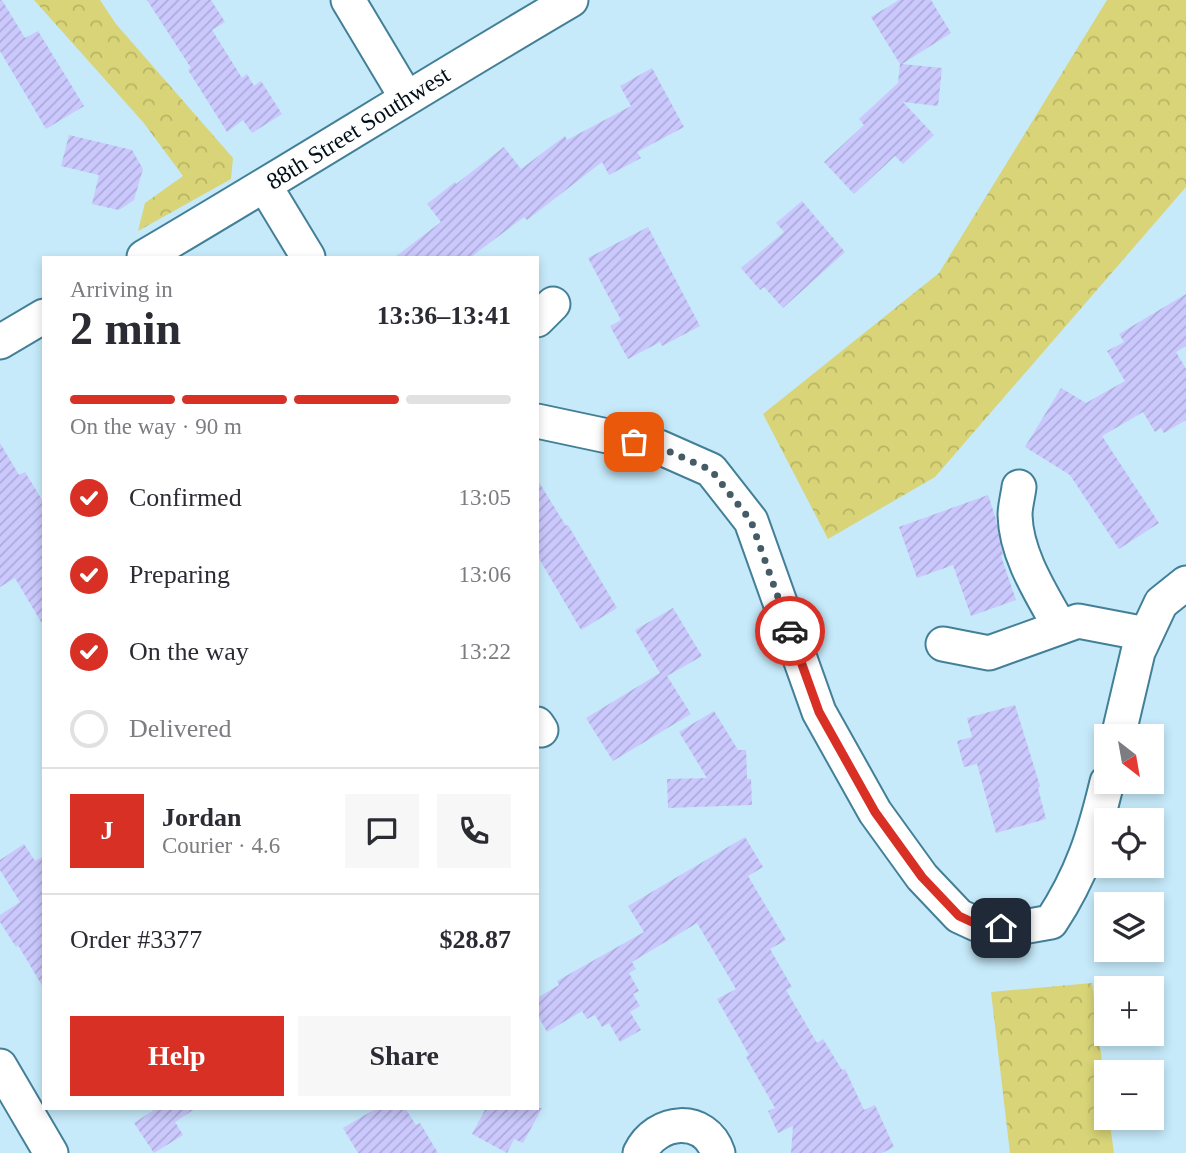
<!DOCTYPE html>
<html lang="en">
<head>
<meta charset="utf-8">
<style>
  :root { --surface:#fff; --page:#f7f7f7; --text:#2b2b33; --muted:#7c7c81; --line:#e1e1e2; --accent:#d93025 }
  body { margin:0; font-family:"Times New Roman",serif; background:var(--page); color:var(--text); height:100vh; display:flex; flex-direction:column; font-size:26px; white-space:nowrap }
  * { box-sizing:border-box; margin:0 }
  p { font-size:23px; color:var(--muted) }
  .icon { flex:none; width:38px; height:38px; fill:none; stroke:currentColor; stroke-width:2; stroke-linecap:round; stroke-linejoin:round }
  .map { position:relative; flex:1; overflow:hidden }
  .sheet { position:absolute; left:42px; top:256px; width:497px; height:854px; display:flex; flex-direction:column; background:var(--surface); border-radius:0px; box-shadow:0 4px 10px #0003 }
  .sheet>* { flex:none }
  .needle { width:46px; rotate:149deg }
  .buttons { position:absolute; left:1094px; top:724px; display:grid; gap:14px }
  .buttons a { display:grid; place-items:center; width:70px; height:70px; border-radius:0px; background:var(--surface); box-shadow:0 4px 10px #0003; font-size:35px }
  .pin { position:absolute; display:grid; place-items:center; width:60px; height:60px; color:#fff; margin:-30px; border-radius:14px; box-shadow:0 4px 10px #0006 }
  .courier { position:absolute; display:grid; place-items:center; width:70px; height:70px; margin:-35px; border:5px solid #d93025; border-radius:50%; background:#fff; color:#222; box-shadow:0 2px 9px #0007 }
  .summary em { font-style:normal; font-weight:700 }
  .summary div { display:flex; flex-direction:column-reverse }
  .summary { display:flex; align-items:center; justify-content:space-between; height:119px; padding:0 28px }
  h1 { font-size:46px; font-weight:700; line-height:52px }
  .bar { display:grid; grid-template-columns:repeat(4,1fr); gap:10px 7px; align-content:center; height:84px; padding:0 28px }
  .bar i { height:9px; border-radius:5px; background:var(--line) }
  .bar .selected { background:var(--accent) }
  .bar p { grid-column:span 4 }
  .line { display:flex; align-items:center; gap:18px; padding:0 28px; border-top:2px solid var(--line) }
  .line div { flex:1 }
  .round { display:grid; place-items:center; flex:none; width:74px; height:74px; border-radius:0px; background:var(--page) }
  ol { padding:0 28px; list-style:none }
  li { display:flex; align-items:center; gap:21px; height:77px }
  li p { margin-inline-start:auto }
  li .icon { padding:7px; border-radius:50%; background:var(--accent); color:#fff; stroke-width:4 }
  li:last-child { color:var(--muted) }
  li i { width:38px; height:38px; border:4px solid var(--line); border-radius:50% }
  .button { display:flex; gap:14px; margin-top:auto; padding:14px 28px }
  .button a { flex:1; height:80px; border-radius:0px; background:var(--accent); color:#fff; font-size:28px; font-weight:700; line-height:80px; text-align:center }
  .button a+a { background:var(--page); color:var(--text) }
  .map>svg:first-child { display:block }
</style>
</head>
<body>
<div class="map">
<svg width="1186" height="1153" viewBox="0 0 1186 1153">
  <defs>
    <pattern id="forest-crowns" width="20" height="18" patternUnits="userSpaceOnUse" patternTransform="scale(1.75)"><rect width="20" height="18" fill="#d8d477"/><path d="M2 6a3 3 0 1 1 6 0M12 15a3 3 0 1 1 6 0" fill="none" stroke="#b8b566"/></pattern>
    <pattern id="building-hatch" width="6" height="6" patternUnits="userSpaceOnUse" patternTransform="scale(1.75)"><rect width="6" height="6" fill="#cac8fd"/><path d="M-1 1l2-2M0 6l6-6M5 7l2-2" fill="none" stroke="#acabd8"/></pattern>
  </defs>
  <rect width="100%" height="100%" fill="#c6eafa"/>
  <g fill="url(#forest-crowns)">
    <path d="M34,0H100L116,24L233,158L231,179L138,231L145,203L183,176L143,122Z"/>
    <path d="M1107,0H1186V187L935,477L828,539L763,414L939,273Z"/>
    <path d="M1092,983L1106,1093V1118H1109L1114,1153H1010L991,992Z"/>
  </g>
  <g fill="url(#building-hatch)">
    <path d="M0,0H2L25,38L38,31L84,106L46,129L0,51Z"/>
    <path d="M147,0H211L225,22L212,30L242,78L247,74L254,86L261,81L282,114L252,133L243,120L227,132L188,70L191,68Z"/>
    <path d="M899,0H931L951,33L902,64L942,68L938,106L903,102L934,135L903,164L895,156L854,194L824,162L864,125L859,119L898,83L900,64L871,17Z"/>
    <path d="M652,68L684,127L637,152L641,158L609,175L602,162L527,220L524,217L471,257H395L441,222L427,204L455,182L456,184L504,147L521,169L565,136L567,140L631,106L620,86Z"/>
    <path d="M69,135L132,150L143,169L134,200L119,210L92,204L99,175L61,166Z"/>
    <path d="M802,201L845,252L783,308L764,287L760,290L741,268L784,232L776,223Z"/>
    <path d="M648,227L700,326L662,346L660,342L628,359L610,326L621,320L588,258Z"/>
    <path d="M1186,294V346L1176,352L1186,369V420L1164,433L1161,428L1155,432L1143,412L1102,436L1159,523L1119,549L1070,475L1025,447L1061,388L1086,403L1125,381L1107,351L1124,342L1119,334Z"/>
    <path d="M0,443L19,475L25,472L44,503V627L15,578L0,587Z"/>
    <path d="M537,479L566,526L568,525L617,608L581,630L537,555Z"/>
    <path d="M988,495L996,519L1003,555L1001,556L1016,600L971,616L953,565L917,578L899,527Z"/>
    <path d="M673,608L702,656L667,676L691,714L613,761L586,718L660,673L635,630Z"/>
    <path d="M1015,705L1040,786L1038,788L1046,819L996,833L977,764L964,767L957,741L972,737L967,718Z"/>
    <path d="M714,711L738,750H746L747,779H751L752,805L668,808L667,779L707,778L679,732Z"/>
    <path d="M745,837L763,867L748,876L786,940L770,949L792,987L786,990L817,1043L823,1039L842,1070L845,1069L864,1110L875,1105L894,1147L882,1153H791L793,1126L778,1133L768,1111L775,1108L746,1057L749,1055L717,999L736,989L697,923L632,962L636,969L629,973L639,991L633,994L640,1006L630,1012L641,1030L620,1042L609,1023L602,1027L595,1015L587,1019L582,1011L547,1032L537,1014V998L559,985L557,981L644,932L628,906Z"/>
    <path d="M24,844L35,861L44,856V989L18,945L16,947L0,922V915L20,902L0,870V860Z"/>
    <path d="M157,1108H196L175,1122L183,1135L154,1153L134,1123Z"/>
    <path d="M377,1108H405L416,1125L420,1123L438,1153H358L343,1128Z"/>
    <path d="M486,1108H542L523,1143L514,1139L507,1153L472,1134Z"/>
  </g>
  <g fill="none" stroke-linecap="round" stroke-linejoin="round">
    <g stroke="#438098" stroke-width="37">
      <g id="minor">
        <path d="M348,0L406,97"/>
        <path d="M265,186L308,257"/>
        <path d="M144,257C287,173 428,84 571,0"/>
        <path d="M537,320L553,304"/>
        <path d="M0,342L44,316"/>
        <path d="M537,421L659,447L711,470L751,521L819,712L875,812L922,877L959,916L985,928H1017L1051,922C1082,875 1094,836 1107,782"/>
        <path d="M1019,487C1018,496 1015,506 1015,515C1016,555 1041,593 1060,627"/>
        <path d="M943,644L989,653L1078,621L1146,634"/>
        <path d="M537,724L541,730"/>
        <path d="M1118,737L1138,652L1161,603L1186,583"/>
        <path d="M0,1066L51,1153"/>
        <path d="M640,1153C656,1119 705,1114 718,1153"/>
      </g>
    </g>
    <use href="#minor" stroke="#fff" stroke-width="33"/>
  </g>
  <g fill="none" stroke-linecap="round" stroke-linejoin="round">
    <path stroke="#455c67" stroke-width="7" stroke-dasharray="0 12.6" d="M634,442L659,447L711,470L751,521L790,631"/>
    <path stroke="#d93025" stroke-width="9" d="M790,631L819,712L875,812L922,877L959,916L985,928H1001"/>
  </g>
  <g text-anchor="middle" stroke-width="5" stroke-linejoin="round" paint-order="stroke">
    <g font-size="24" fill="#000f18" stroke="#fff">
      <text transform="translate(358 128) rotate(-32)" y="8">88th Street Southwest</text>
    </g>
  </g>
</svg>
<div class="buttons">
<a><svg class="needle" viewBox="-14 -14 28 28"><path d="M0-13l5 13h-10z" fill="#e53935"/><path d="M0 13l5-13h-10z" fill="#7c7c81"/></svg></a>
<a><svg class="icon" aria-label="locate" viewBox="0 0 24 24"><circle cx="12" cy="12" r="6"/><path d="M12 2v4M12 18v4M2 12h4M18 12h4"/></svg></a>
<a><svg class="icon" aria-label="layers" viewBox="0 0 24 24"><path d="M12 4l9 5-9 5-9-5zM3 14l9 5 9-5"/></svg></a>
<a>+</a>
<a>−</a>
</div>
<div class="pin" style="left:634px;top:442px;background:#ea580c"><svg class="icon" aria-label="bag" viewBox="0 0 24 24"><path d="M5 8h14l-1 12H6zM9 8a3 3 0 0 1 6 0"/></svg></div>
<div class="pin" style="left:1001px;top:928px;background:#1f2937"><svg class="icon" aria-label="home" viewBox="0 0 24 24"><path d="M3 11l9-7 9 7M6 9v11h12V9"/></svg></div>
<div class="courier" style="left:790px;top:631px"><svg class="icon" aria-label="car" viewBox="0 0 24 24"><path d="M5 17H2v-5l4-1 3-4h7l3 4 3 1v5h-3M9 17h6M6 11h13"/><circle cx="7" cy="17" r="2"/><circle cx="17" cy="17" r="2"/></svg></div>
<section class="sheet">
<div class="summary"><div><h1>2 min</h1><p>Arriving in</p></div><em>13:36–13:41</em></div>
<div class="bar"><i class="selected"></i><i class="selected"></i><i class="selected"></i><i></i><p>On the way · 90 m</p></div>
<ol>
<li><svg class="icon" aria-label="check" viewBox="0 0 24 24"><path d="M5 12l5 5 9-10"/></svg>Confirmed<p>13:05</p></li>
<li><svg class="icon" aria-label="check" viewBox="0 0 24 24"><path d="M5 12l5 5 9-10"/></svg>Preparing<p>13:06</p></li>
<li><svg class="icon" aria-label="check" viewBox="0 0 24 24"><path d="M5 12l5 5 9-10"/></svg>On the way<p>13:22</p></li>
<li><i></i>Delivered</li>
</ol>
<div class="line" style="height:126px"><b class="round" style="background:var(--accent);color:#fff">J</b><div><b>Jordan</b><p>Courier · 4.6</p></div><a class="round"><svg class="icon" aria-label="chat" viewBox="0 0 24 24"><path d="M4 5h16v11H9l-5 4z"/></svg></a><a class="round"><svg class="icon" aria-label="phone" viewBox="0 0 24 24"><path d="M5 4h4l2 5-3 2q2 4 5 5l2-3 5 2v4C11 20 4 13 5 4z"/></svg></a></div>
<div class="line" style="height:91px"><div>Order #3377</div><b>$28.87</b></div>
<div class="button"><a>Help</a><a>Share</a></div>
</section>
</div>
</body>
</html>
